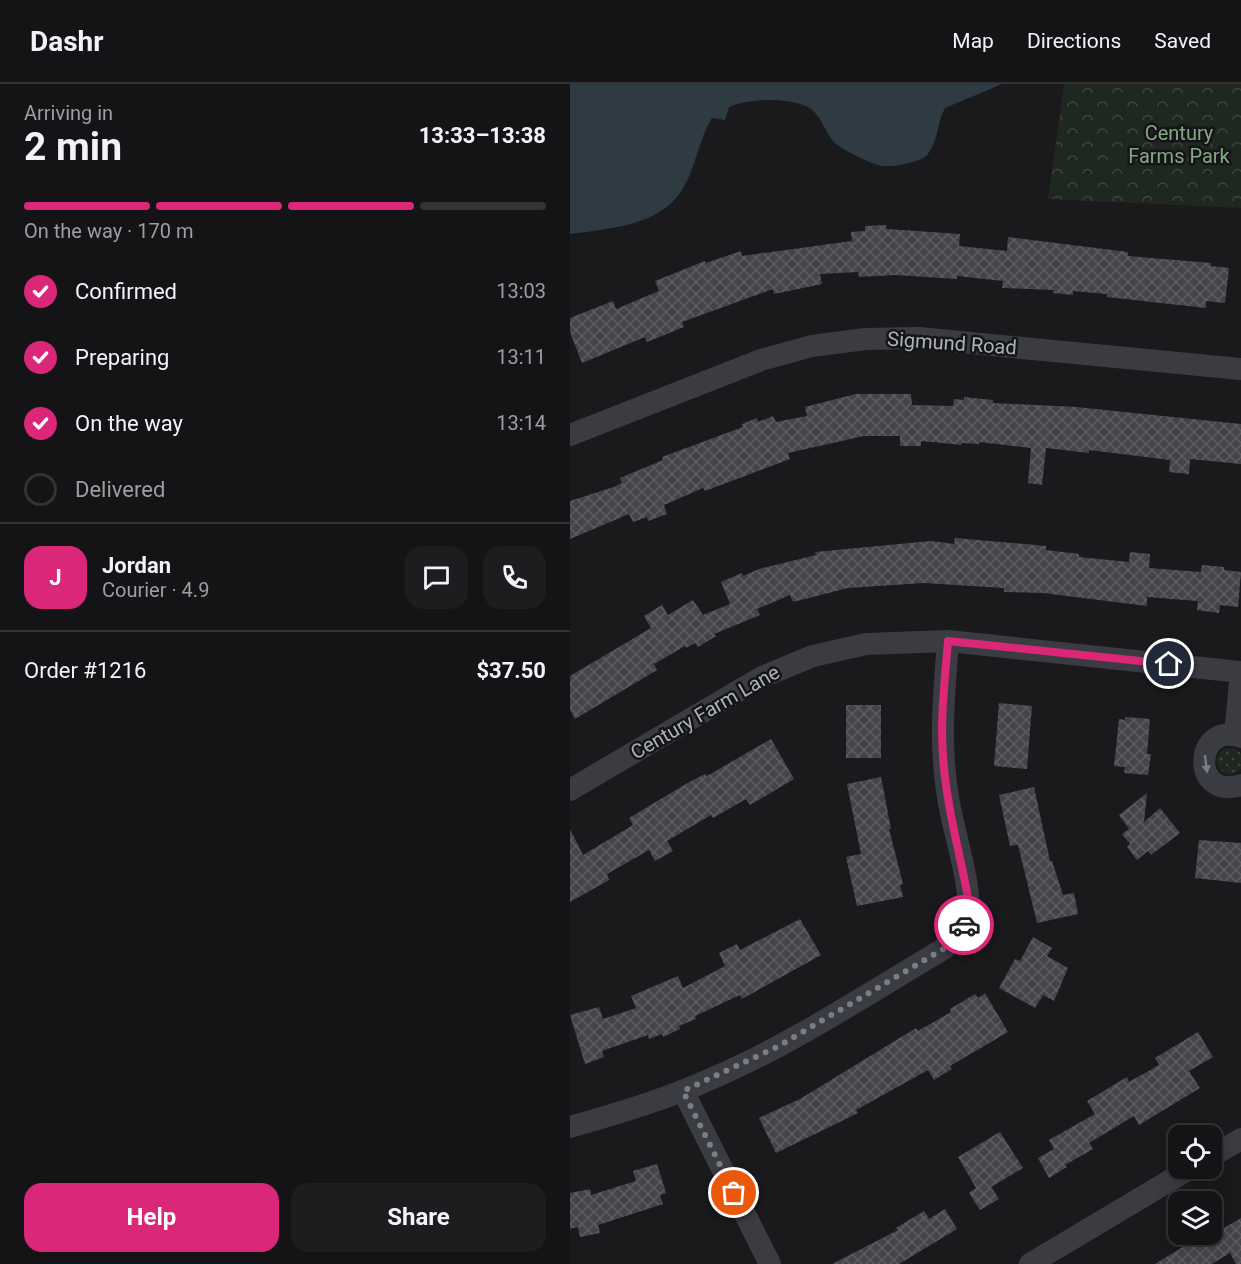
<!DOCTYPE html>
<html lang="en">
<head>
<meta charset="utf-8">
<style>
  :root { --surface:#141416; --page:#1d1d1f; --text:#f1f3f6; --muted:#9d9ea1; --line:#333335; --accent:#db2777 }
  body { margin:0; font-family:Roboto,sans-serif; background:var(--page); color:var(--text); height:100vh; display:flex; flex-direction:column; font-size:22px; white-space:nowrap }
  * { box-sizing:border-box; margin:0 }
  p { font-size:20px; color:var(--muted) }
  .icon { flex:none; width:33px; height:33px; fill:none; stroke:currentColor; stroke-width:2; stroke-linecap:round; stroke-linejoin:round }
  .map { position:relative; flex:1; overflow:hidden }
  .side { display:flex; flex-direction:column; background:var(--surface); width:570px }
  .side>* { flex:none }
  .buttons { position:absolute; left:598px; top:1041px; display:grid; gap:12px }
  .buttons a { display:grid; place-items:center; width:54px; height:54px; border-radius:12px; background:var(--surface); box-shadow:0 3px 15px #0003,0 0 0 2px var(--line); font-size:30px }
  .pin { position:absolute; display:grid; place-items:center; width:51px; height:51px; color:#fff; margin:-26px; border:3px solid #fff; border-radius:50%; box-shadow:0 2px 6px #0007 }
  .courier { position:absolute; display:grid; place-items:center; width:60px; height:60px; margin:-30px; border:4px solid #db2777; border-radius:50%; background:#fff; color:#222; box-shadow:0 2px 8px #0007 }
  .overview em { font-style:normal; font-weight:700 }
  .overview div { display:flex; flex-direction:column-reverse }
  .overview { display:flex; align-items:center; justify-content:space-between; height:102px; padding:0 24px }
  h1 { font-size:39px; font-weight:700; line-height:45px }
  .bar { display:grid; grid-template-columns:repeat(4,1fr); gap:9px 6px; align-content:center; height:72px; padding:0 24px }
  .bar i { height:8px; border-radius:4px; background:var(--line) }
  .bar .on { background:var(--accent) }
  .bar p { grid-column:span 4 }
  .line { display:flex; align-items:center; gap:15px; padding:0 24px; border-top:2px solid var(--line) }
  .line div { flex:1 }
  .round { display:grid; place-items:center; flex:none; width:63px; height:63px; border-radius:18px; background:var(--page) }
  ol { padding:0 24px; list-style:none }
  li { display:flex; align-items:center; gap:18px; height:66px }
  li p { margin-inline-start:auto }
  li .icon { padding:6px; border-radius:50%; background:var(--accent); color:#fff; stroke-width:4 }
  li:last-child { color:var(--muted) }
  li i { width:33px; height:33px; border:3px solid var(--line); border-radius:50% }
  .action { display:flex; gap:12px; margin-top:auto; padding:12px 24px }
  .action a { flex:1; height:69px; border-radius:18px; background:var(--accent); color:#fff; font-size:24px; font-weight:700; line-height:69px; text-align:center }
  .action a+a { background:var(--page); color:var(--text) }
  header { display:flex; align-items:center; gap:36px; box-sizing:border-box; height:84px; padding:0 30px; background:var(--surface); border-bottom:2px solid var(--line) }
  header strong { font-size:28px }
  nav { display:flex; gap:33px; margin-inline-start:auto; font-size:21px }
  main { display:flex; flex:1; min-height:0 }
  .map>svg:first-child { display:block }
</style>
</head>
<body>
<header>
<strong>Dashr</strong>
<nav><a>Map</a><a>Directions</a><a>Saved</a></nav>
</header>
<main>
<section class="side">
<div class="overview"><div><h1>2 min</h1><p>Arriving in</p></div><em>13:33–13:38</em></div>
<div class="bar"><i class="on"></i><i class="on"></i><i class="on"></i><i></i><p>On the way · 170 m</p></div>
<ol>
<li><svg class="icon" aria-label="check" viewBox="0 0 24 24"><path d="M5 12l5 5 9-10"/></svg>Confirmed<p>13:03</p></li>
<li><svg class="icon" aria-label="check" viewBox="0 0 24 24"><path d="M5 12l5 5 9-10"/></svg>Preparing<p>13:11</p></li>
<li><svg class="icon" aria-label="check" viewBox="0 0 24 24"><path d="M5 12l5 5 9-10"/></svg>On the way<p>13:14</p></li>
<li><i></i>Delivered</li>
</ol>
<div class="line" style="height:108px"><b class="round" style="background:var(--accent);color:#fff">J</b><div><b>Jordan</b><p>Courier · 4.9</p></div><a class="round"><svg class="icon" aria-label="chat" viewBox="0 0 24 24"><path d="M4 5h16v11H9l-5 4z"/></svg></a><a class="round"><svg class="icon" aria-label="phone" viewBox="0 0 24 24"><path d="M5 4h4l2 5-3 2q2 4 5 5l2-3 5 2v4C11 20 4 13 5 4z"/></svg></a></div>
<div class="line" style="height:78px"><div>Order #1216</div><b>$37.50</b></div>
<div class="action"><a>Help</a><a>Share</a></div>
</section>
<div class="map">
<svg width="671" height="1180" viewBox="0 0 671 1180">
  <defs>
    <pattern id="grass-dots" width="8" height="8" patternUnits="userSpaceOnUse" patternTransform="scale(1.5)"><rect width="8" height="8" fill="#1f2820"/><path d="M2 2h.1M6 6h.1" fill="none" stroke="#3d453e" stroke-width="1.8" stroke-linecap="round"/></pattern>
    <pattern id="forest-crowns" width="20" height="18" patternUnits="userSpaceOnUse" patternTransform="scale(1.5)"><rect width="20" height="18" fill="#1f2820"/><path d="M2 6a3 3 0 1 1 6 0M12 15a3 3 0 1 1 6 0" fill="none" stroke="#3d453e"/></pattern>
    <pattern id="building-cross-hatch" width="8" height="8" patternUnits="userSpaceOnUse" patternTransform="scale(1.5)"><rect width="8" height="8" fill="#44454a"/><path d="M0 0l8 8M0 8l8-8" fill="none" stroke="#5c5d62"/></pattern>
  </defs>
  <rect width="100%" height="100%" fill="#1a1a1d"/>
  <circle fill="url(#grass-dots)" cx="660" cy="677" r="13"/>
  <path fill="url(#forest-crowns)" d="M494,0H671V124L478,115Z"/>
  <path fill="#2f3b42" d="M0,0H432L375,24C367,39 368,58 357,71C349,79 324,83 313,82C303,81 270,65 264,58C254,47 251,29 236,22C214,14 179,14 159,23L155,36L142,34C128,56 126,84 112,106C90,142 37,145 0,150Z"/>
  <g fill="url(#building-cross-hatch)">
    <path d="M316,141L317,145L390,150L389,162L437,167L438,153L558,168V172L641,179V182L659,184L655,219L636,217V224L537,213V210L503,207V211L483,209L484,206L432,204L433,197L387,192V195L325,191L289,193L288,188L250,190L252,200L204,210L203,205L112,238L114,243L77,258L75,253L12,279L0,248V234L43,217L46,225L89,207L85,197L135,177L136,179L171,167L172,172L282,157L281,148L295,147V142Z"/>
    <path d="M286,310H341L342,321L383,322L384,315L394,316V313L423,316V319L506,323L671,340V380L620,375L619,390L599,388L600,376L519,366V369L476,364L472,401L458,399L461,364L409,358V360L392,359V361L351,357V362H330V352H294L218,369L220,375L135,407L133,404L94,421L97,430L78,437L77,433L63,438L59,430L0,455V417L44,403L52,399L50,394L93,376L92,373L173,343L172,340L187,334L188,338L203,332L206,338L237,332L235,323Z"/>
    <path d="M385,454L476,462V466L509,470V473L559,478L560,468L580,470L579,484L631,488L632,481L654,483V486L671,488L668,523L650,521L649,529L627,526L628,517L577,513V522L473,509L434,508V504L354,499L278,504L223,518L220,511L187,525L190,531L144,550L146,552L128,563L125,559L116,564L115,562L84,580L87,586L5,635L0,625V592L81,544L74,532L92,521L98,531L123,516L133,531L160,520L151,498L172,489L173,492L189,485L246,471L245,468L361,457L384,460Z"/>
    <path d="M429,619L462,622L457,685L424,682Z"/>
    <rect x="276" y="621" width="35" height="53"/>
    <path d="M555,633L580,635L577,670H581L578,691L554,689L555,683L544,682L549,635L555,636Z"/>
    <path d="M201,655L224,695L180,721L176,715L143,734L141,731L97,757L103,767L85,777L79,766L37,790L39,796L0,818V745L13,771L63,741L59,734L121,697L135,690L137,692Z"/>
    <path d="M311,693L321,745H319L333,800L330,801L333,813L287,822L276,773L291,770L277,700Z"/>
    <path d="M464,703L480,777H482L493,811L504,809L508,830L467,839L448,761L440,762L429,711Z"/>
    <path d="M577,709L574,738L590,724L610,749L581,771L578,767L567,776L557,763L560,760L552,750L559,745L549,731Z"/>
    <path d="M629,756L671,759V799L625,794Z"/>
    <path d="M230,835L251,871L172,915L170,911L125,932L126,935L109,942L110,945L93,953L92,950L79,955L78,951L32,967L34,973L15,980L0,931L29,923L33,935L66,924L61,912L108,892L113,904L155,882L149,869L167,860L170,866Z"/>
    <path d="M463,853L482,864L477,872L498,884L484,917L473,911L465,924L429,904L445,875L450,877Z"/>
    <path d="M415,909L438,948L380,982L382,985L364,996L358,986L286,1026L288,1029L206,1069L189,1034L230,1015L346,944L348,947L381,928L380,925L405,910L408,914Z"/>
    <path d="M628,948L643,973L619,987L630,1004L569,1041L564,1032L519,1059L523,1065L495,1081L497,1083L479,1094L468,1074L484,1065L479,1056L525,1030L517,1017L557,993L559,998L589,981L585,974Z"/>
    <path d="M430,1048L453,1084L421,1103L429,1115L410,1126L399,1109L406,1104L388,1073Z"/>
    <path d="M87,1080L96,1109L90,1111L93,1120L28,1141L30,1149L10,1153L8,1143L0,1145V1109L20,1105L21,1111L66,1097L63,1087Z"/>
    <path d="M375,1125L387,1145L329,1180H262L328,1146L326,1144L354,1127L359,1135Z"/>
    <path d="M671,1134V1180H666L660,1169L642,1180H585L629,1153L632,1157Z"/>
  </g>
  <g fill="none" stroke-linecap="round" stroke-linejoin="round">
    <g stroke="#3b3c42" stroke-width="22">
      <path d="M0,351L191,276L242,262L295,255L349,254L671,285"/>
      <path d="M671,653C624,636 620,717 671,701"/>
      <path d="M0,706L192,593L243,572L296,560L378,557L671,588L665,651"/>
      <path d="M113,1007L200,1180"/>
      <path d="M0,1043C49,1029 97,1015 143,994C224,959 299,909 375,864C387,853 396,842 398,826C401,798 382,743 378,713C369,661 374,609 378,557"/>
      <path d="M642,1072L671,1055"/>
      <path d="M460,1180L621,1084"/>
    </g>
  </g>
  <defs><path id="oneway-solid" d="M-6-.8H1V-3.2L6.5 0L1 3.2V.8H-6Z" transform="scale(1.5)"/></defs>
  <use fill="#797d86" href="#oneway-solid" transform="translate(636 680) rotate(83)"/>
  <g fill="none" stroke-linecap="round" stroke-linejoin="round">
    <path stroke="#797d85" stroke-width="6" stroke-dasharray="0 10.8" d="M164,1109L113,1007L209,962L375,864L387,853L394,841"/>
    <path stroke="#db2777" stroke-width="8" d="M394,841L398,825V813C389,766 376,720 373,672C370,634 375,595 378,557L599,580"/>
  </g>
  <g text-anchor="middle" stroke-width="5" stroke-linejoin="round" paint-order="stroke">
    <g font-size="20" fill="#82a982" stroke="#151518">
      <text x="609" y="56">Century<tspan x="609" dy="23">Farms Park</tspan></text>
    </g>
    <g font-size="20" fill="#acb2bd" stroke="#151518">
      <text transform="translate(382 259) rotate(4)" y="7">Sigmund Road</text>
      <text transform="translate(135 628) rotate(-30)" y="7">Century Farm Lane</text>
    </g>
  </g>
</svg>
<div class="buttons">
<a><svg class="icon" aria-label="locate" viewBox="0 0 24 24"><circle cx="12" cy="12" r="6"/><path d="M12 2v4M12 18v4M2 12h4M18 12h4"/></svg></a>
<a><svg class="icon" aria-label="layers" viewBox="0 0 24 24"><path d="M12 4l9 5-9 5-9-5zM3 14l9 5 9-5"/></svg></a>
</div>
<div class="pin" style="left:164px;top:1109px;background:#ea580c"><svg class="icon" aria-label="bag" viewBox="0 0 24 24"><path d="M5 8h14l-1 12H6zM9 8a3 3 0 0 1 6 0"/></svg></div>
<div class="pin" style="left:599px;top:580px;background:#1f2937"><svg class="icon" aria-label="home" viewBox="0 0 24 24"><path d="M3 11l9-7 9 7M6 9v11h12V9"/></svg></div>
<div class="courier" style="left:394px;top:841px"><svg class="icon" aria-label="car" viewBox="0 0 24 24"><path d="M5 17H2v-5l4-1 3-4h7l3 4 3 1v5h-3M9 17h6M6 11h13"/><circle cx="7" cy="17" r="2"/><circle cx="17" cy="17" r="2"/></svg></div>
</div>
</main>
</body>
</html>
